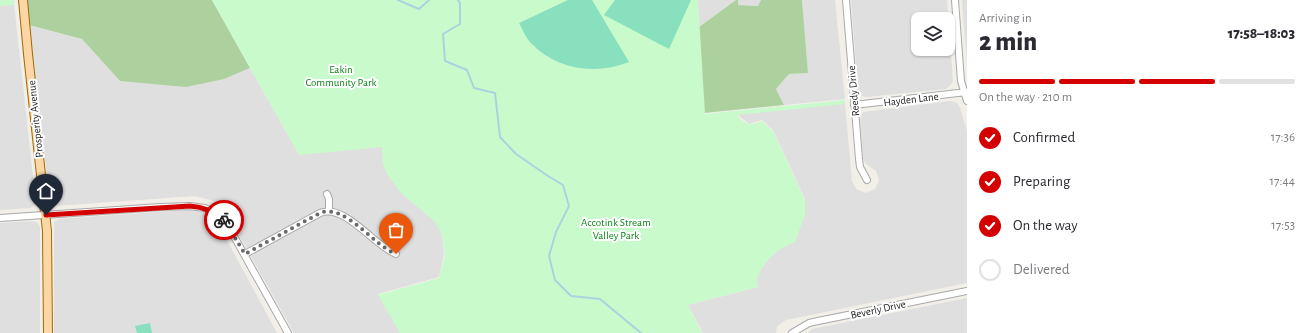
<!DOCTYPE html>
<html lang="en">
<head>
<meta charset="utf-8">
<style>
  :root { --surface:#fff; --page:#f7f7f7; --text:#2b2b33; --muted:#7c7c81; --line:#e1e1e2; --accent:#d40000 }
  body { margin:0; font-family:"Alegreya Sans",sans-serif; background:var(--page); color:var(--text); height:100vh; display:flex; flex-direction:column; font-size:15px; white-space:nowrap }
  * { box-sizing:border-box; margin:0 }
  p { font-size:13px; color:var(--muted) }
  .icon { flex:none; width:22px; height:22px; fill:none; stroke:currentColor; stroke-width:2; stroke-linecap:round; stroke-linejoin:round }
  .map { position:relative; flex:1; overflow:hidden }
  .sheet { display:flex; flex-direction:column; background:var(--surface); width:340px }
  .sheet>* { flex:none }
  .tools { position:absolute; left:911px; top:12px; display:grid; gap:8px }
  .tools a { display:grid; place-items:center; width:44px; height:44px; border-radius:8px; background:var(--surface); box-shadow:0 1px 3px #0004; font-size:20px }
  .pin { position:absolute; display:grid; place-items:center; width:34px; height:34px; color:#fff; margin:-41px -17px; border-radius:50% 50% 50% 0; rotate:-45deg; box-shadow:0 0 4px #0007 }
  .pin .icon { rotate:45deg }
  .courier { position:absolute; display:grid; place-items:center; width:40px; height:40px; margin:-20px; border:3px solid #d40000; border-radius:50%; background:#fff; color:#222; box-shadow:0 1px 5px #0007 }
  .headline em { font-style:normal; font-weight:800 }
  .headline div { display:flex; flex-direction:column-reverse }
  .headline { display:flex; align-items:center; justify-content:space-between; height:68px; padding:0 12px }
  h1 { font-size:26px; font-weight:800; line-height:30px }
  .bar { display:grid; grid-template-columns:repeat(4,1fr); gap:6px 4px; align-content:center; height:48px; padding:0 12px }
  .bar i { height:5px; border-radius:3px; background:var(--line) }
  .bar .active { background:var(--accent) }
  .bar p { grid-column:span 4 }
  ol { padding:0 12px; list-style:none }
  li { display:flex; align-items:center; gap:12px; height:44px }
  li p { margin-inline-start:auto }
  li .icon { padding:4px; border-radius:50%; background:var(--accent); color:#fff; stroke-width:4 }
  li:last-child { color:var(--muted) }
  li i { width:22px; height:22px; border:2px solid var(--line); border-radius:50% }
  main { display:flex; flex:1; min-height:0 }
  .map>svg:first-child { display:block }
</style>
</head>
<body>
<main>
<div class="map">
<svg width="967" height="333" viewBox="0 0 967 333">
  <rect width="100%" height="100%" fill="#f2efe9"/>
  <g fill="#e0dfdf" fill-rule="evenodd">
    <path d="M698,0H736L699,27Z"/>
    <path d="M738,0H761L758,6L738,5Z"/>
    <path d="M802,0H835L845,99L784,105L776,89L789,74L808,73Z"/>
    <path d="M851,0H947L953,82L946,89L866,97L860,95L858,90ZM918,19H948V49H918Z"/>
    <path d="M962,0H967V65Z"/>
    <path d="M14,4L36,204L30,208L0,210V5Z"/>
    <path d="M29,25L82,39L120,81L224,79L250,68L299,154L382,146L383,164L387,173L400,191L435,221L442,234L444,254L439,277L378,294L401,333H294L227,214L214,201L195,196L56,206L50,203Z"/>
    <path d="M950,101L956,102L960,107L967,132V283L786,320L777,326L776,333H703L688,305L758,287L756,280L764,263L805,214V199L773,130L762,120L749,124L737,114L845,103L852,181L856,189L866,193L875,189L879,180L876,171L866,164L863,159L860,120L863,112Z"/>
    <path d="M198,209L208,212L215,218L277,333H54V222L59,219Z"/>
    <path d="M32,221L37,222L40,227V333H0V223Z"/>
    <path d="M967,298V333H808L812,329Z"/>
  </g>
  <g fill="#add19e">
    <path d="M27,0H212L250,68L224,79L186,87L120,81L82,39L29,25Z"/>
    <path d="M736,0H738V5L758,6L761,0H802L808,73L789,74L776,89L784,105L704,113L699,27Z"/>
  </g>
  <g fill="#c8facc">
    <path d="M0,0H14V5L0,6Z"/>
    <path d="M212,0H698L705,114L845,100V104L737,115C745,125 751,126 762,121L773,131L805,200V215L795,242C777,248 762,263 756,281L758,287L688,305L702,333H400L378,295L439,278L445,255L442,235L435,222L400,192L387,174L383,164L382,147L299,155Z"/>
  </g>
  <g fill="#88e0be">
    <path d="M568,0H592L629,62C596,75 557,70 532,44C526,39 523,30 519,23Z"/>
    <path d="M615,0H691L669,49L604,15Z"/>
    <path d="M150,323L152,333H137L135,326Z"/>
  </g>
  <g fill="none" stroke-linecap="round" stroke-linejoin="round">
    <g stroke="#aad3df" stroke-width="2">
      <path d="M398,0L419,9L429,0"/>
      <path d="M458,0L460,3V24L443,34L445,61L467,70L474,88L495,93L500,137L516,154L548,176L563,185L569,206L556,232L549,256L555,280L571,296L600,299L641,333"/>
    </g>
    <g stroke="#a9a9a9" stroke-width="8">
      <g id="minor">
        <path d="M846,0L859,159L860,167L867,180"/>
        <path d="M955,0L961,81L967,101"/>
        <path d="M854,105L967,92"/>
        <path d="M327,194L329,199V211"/>
        <path d="M0,218L160,207L190,206L205,208L218,215L231,231L288,333"/>
        <path d="M245,254L320,213C345,203 374,246 396,254"/>
        <path d="M792,333L809,323L818,321L967,291"/>
      </g>
    </g>
    <g stroke="#a06b00" stroke-width="10">
      <path id="major" d="M23,0L28,54L47,231L48,333"/>
    </g>
    <use href="#minor" stroke="#fff" stroke-width="6"/>
    <use href="#major" stroke="#fcd6a4" stroke-width="8"/>
  </g>
  <g fill="none" stroke-linecap="round" stroke-linejoin="round">
    <path stroke="#6b6a68" stroke-width="4" stroke-dasharray="0 7.2" d="M224,220L245,254L320,213C345,203 374,246 396,254"/>
    <path stroke="#d40000" stroke-width="5" d="M46,215L190,206C204,207 214,211 224,220"/>
  </g>
  <g text-anchor="middle" stroke-width="4" stroke-linejoin="round" paint-order="stroke">
    <g font-size="11" fill="#0c8416" stroke="#fff">
      <text x="341" y="73">Eakin<tspan x="341" dy="13">Community Park</tspan></text>
      <text x="616" y="226">Accotink Stream<tspan x="616" dy="13">Valley Park</tspan></text>
    </g>
    <g font-size="11" fill="#222" stroke="#fff">
      <text transform="translate(853 91) rotate(-95)" y="4">Reedy Drive</text>
      <text transform="translate(911 99) rotate(-7)" y="4">Hayden Lane</text>
      <text transform="translate(35 119) rotate(-96)" y="4">Prosperity Avenue</text>
      <text transform="translate(878 309) rotate(-12)" y="4">Beverly Drive</text>
    </g>
  </g>
</svg>
<div class="tools">
<a><svg class="icon" aria-label="layers" viewBox="0 0 24 24"><path d="M12 4l9 5-9 5-9-5zM3 14l9 5 9-5"/></svg></a>
</div>
<div class="pin" style="left:396px;top:254px;background:#ea580c"><svg class="icon" aria-label="bag" viewBox="0 0 24 24"><path d="M5 8h14l-1 12H6zM9 8a3 3 0 0 1 6 0"/></svg></div>
<div class="pin" style="left:46px;top:215px;background:#1f2937"><svg class="icon" aria-label="home" viewBox="0 0 24 24"><path d="M3 11l9-7 9 7M6 9v11h12V9"/></svg></div>
<div class="courier" style="left:224px;top:220px"><svg class="icon" aria-label="bike" viewBox="0 0 24 24"><circle cx="6" cy="16" r="4"/><circle cx="18" cy="16" r="4"/><path d="M6 16l4-8h5l3 8M10 8l3 8H6M13 5h3"/></svg></div>
</div>
<section class="sheet">
<div class="headline"><div><h1>2 min</h1><p>Arriving in</p></div><em>17:58–18:03</em></div>
<div class="bar"><i class="active"></i><i class="active"></i><i class="active"></i><i></i><p>On the way · 210 m</p></div>
<ol>
<li><svg class="icon" aria-label="check" viewBox="0 0 24 24"><path d="M5 12l5 5 9-10"/></svg>Confirmed<p>17:36</p></li>
<li><svg class="icon" aria-label="check" viewBox="0 0 24 24"><path d="M5 12l5 5 9-10"/></svg>Preparing<p>17:44</p></li>
<li><svg class="icon" aria-label="check" viewBox="0 0 24 24"><path d="M5 12l5 5 9-10"/></svg>On the way<p>17:53</p></li>
<li><i></i>Delivered</li>
</ol>
</section>
</main>
</body>
</html>
